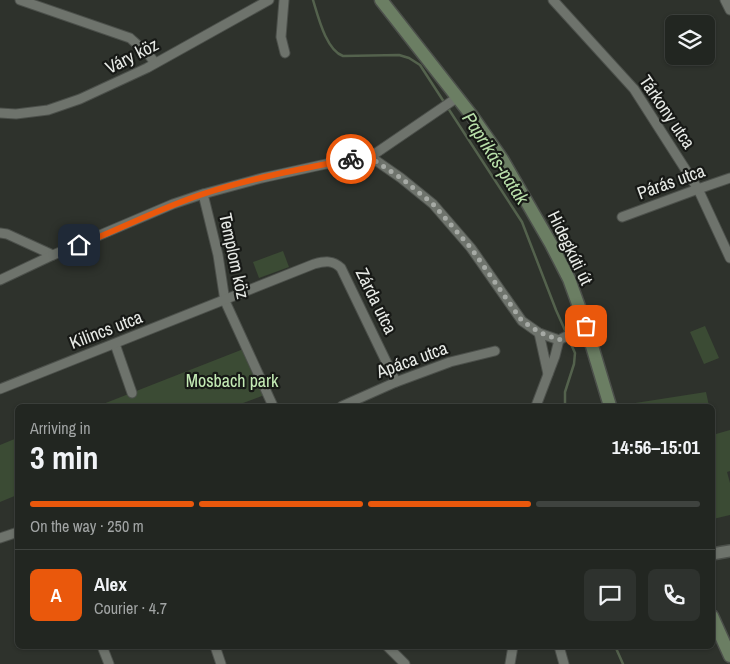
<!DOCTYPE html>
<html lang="en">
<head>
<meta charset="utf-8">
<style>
  :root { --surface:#222621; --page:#2e322e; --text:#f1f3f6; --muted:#a2a5a5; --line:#3f433f; --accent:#ea580c }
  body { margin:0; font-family:"Archivo Narrow",sans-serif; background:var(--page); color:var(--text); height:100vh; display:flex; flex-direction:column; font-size:19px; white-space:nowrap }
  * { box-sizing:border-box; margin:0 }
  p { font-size:16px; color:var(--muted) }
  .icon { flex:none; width:28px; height:28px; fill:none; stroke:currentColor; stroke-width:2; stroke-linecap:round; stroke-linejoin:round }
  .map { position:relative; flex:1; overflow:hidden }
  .sheet { position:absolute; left:15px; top:404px; width:700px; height:245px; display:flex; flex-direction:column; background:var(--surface); border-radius:8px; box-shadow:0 1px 4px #0004,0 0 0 1px var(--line) }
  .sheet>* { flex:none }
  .tools { position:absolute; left:665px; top:15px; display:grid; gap:10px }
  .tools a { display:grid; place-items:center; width:50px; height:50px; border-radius:8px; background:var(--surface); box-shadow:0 1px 4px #0004,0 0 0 1px var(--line); font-size:25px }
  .pin { position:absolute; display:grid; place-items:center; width:42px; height:42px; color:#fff; margin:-21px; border-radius:10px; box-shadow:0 2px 8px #0006 }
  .courier { position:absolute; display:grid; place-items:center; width:50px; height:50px; margin:-25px; border:4px solid #ea580c; border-radius:50%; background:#fff; color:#222; box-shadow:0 1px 6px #0007 }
  .headline em { font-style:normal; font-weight:800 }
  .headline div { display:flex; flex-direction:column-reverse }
  .headline { display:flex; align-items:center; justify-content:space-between; height:85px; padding:0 15px }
  h1 { font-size:32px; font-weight:800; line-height:38px }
  .bar { display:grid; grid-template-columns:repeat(4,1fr); gap:8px 5px; align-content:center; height:60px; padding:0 15px }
  .bar i { height:6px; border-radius:4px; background:var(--line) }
  .bar .selected { background:var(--accent) }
  .bar p { grid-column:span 4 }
  .line { display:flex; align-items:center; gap:12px; padding:0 15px; border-top:1px solid var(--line) }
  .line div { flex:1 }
  .round { display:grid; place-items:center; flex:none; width:52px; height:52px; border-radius:8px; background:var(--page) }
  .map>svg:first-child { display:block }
</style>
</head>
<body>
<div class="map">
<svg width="730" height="664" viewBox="0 0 730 664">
  <rect width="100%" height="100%" fill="#2e322c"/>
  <g fill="#3b4b34">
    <path d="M283,251L289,267L259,278L253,262Z"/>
    <path d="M705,326L719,358L704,364L690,332Z"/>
    <path d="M246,348L267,394L235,406H98Z"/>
    <path d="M706,392L709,406H616Z"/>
    <path d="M712,420L716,434L730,430V471L727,472L730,483V515L713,519Z"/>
    <path d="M17,438V495L0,502V445Z"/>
  </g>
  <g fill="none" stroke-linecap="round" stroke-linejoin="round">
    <g stroke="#54624d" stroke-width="2.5">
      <path d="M313,0C318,16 326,50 343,56L399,55L409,58L420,65L522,222L556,310L575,353L574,364L565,392V406"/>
      <path d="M615,646L623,664"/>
    </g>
    <g stroke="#4c504b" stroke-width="11">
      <g id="minor">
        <path d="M20,0L130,38L149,55L155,63"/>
        <path d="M284,0L281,37L285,53"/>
        <path d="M553,0L634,89L698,189L730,258"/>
        <path d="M725,0L730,10"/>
        <path d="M0,113L16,114L48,110L80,99L147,68L269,0"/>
        <path d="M368,155L401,178L433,204L471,248L522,321L539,333L559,340"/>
        <path d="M203,194L218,255L225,301L273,406"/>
        <path d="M622,217L698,189L730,178"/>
        <path d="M0,233L7,234L53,255"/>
        <path d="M0,280L53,255L173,204L203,194L262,178L376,153L458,97"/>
        <path d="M539,333L548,374"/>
        <path d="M559,340L586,326"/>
        <path d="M115,344L132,393"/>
        <path d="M0,389L314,264C325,261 333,260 341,268L396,382"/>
        <path d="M342,406L396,382L450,362L495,351"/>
        <path d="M536,406L555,356L559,340"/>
        <path d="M0,538L18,532"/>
        <path d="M102,646L109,664"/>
        <path d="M215,646L221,664"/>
        <path d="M387,646L405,664"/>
        <path d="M559,646L564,664"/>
        <path d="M510,664L513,646"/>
      </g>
    </g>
    <g stroke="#4c504b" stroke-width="14">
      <path id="tertiary" d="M712,554L730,551"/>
    </g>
    <g stroke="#4c504b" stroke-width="15">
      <g id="secondary">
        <path d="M381,0L472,116L502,159L551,244L569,279L586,326L610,406"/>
        <path d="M712,616L730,656"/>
      </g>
    </g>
    <use href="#minor" stroke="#6e736c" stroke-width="9"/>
    <use href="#tertiary" stroke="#6e736c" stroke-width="11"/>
    <use href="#secondary" stroke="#6b7e63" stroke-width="12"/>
  </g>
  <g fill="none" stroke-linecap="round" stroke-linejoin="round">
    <path stroke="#a6aaa5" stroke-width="5" stroke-dasharray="0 9" d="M351,159L368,156L401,178L433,204L471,248L522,321L539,332L559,340L586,326"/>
    <path stroke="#ea580c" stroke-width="6" d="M79,245C121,229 160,208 203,194C251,178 302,169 351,159"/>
  </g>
  <g text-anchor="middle" stroke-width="4.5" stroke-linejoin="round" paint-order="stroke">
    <g font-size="18" fill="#e7eae6" stroke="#171916">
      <text transform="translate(132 56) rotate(-27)" y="6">Váry köz</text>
      <text transform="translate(667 112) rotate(56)" y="6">Tárkony utca</text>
      <text transform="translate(671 182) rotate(-20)" y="6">Párás utca</text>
      <text transform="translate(570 248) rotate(64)" y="6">Hidegkúti út</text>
      <text transform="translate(234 256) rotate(78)" y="6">Templom köz</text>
      <text transform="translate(376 301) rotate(64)" y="6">Zárda utca</text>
      <text transform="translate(106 330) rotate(-21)" y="6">Kilincs utca</text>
      <text transform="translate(412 360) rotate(-20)" y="6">Apáca utca</text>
    </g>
    <g font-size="18" fill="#c4ebb5" stroke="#171916">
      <text x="232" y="387">Mosbach park</text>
    </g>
    <g font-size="19" font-style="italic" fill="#b8dfa9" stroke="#171916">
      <text transform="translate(496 158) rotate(57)" y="7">Paprikás-patak</text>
    </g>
  </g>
</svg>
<div class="tools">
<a><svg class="icon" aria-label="layers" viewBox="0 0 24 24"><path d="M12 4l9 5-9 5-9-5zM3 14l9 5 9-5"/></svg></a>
</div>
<div class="pin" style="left:586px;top:326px;background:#ea580c"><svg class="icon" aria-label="bag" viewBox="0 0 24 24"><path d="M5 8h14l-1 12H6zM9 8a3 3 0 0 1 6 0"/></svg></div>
<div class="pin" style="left:79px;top:245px;background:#1f2937"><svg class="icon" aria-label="home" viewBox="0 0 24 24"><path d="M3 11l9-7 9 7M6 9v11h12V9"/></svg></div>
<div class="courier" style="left:351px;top:159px"><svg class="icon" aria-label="bike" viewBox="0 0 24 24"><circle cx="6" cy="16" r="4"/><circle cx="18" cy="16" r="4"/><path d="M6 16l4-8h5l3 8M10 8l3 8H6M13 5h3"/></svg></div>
<section class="sheet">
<div class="headline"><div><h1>3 min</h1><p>Arriving in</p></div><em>14:56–15:01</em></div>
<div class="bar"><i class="selected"></i><i class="selected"></i><i class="selected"></i><i></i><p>On the way · 250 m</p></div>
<div class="line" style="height:90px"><b class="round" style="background:var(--accent);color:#fff">A</b><div><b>Alex</b><p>Courier · 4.7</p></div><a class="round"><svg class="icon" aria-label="chat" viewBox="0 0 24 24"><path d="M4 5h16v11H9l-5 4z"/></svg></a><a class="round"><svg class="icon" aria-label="phone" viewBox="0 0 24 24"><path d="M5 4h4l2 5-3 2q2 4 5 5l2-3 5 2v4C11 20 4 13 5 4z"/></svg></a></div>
</section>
</div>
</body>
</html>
